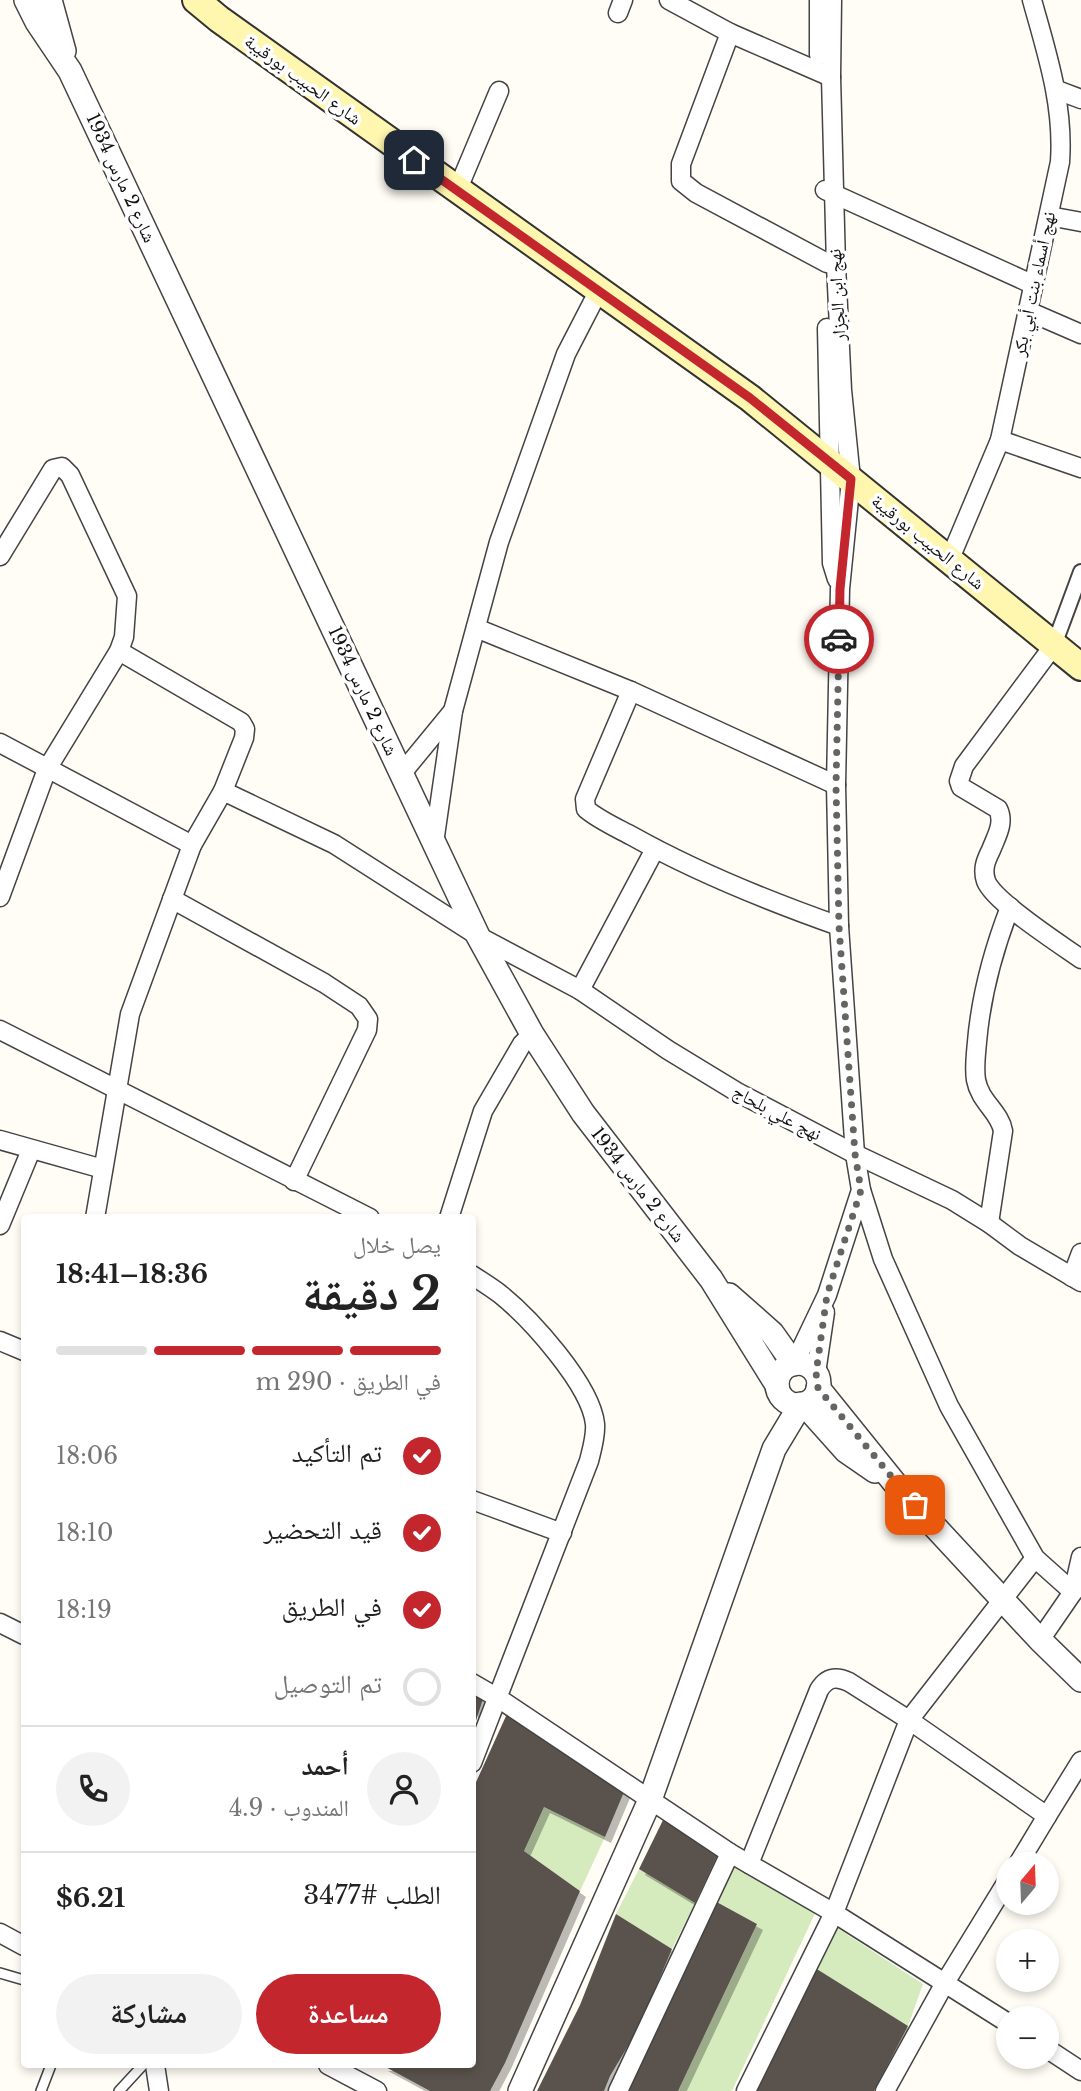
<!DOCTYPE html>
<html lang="ar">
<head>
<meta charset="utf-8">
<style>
  :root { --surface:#fff; --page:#f2f2f2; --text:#222; --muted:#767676; --line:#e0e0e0; --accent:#c4262e }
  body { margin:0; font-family:"Libre Baskerville","Noto Naskh Arabic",serif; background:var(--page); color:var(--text); direction:rtl; height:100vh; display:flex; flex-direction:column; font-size:26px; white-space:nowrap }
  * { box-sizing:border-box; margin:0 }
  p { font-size:23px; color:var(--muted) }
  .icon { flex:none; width:38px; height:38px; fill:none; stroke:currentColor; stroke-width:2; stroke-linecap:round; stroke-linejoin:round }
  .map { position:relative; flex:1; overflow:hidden; direction:ltr }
  .details { position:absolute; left:21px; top:1214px; width:455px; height:854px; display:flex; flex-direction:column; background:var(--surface); border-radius:7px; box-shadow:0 4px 10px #0003; direction:rtl }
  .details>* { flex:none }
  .needle { width:46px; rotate:19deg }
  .tools { position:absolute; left:996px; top:1852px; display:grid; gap:14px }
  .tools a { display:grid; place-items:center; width:63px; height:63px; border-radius:50%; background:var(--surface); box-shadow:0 4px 10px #0003; font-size:35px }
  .pin { position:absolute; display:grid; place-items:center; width:60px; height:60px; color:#fff; margin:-30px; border-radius:14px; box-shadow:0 4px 10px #0006 }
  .courier { position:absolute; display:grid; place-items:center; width:70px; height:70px; margin:-35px; border:5px solid #c4262e; border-radius:50%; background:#fff; color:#222; box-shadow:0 2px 9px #0007 }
  .summary em { font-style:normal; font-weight:800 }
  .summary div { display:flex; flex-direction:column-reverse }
  .summary { display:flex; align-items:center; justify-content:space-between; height:119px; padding:0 35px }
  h1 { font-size:46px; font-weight:800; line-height:52px }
  .bar { display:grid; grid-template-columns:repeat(4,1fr); gap:10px 7px; align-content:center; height:84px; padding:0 35px }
  .bar i { height:9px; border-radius:5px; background:var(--line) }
  .bar .current { background:var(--accent) }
  .bar p { grid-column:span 4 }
  .line { display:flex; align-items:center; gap:18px; padding:0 35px; border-top:2px solid var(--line) }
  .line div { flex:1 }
  .round { display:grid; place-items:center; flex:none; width:74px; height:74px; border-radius:37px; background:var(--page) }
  ol { padding:0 35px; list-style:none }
  li { display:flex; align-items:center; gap:21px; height:77px }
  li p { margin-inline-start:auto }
  li .icon { padding:7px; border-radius:50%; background:var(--accent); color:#fff; stroke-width:4 }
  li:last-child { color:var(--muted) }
  li i { width:38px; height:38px; border:4px solid var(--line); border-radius:50% }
  .button { display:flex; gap:14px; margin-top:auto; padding:14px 35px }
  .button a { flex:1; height:80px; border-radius:42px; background:var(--accent); color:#fff; font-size:28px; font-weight:800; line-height:80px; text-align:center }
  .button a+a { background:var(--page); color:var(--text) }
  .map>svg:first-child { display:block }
</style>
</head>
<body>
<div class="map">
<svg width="1081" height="2091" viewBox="0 0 1081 2091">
  <defs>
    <filter id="shadow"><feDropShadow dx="6" dy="6" stdDeviation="0" flood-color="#0004"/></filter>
  </defs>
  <rect width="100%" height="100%" fill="#fffdf5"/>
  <g fill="#d5ebbd">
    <path d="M544,1807L605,1837L580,1891L524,1851Z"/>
    <path d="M732,1863L818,1907L732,2091H678L757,1924L713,1900Z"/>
    <path d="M639,1869L695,1903L672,1949L616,1914Z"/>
    <path d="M831,1924L923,1984L908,2026L812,1966Z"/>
  </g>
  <g fill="#5a524d" filter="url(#shadow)">
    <path d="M472,1685L483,1699L473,1730H472Z"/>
    <path d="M516,1715L624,1792L605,1837L544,1807L524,1851L580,1891L505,2063L490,2091H430L382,2065H472V1962L476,1956L472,1954V1791L506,1716Z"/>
    <path d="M666,1814L720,1850L695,1903L639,1869Z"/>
    <path d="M713,1900L757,1924L678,2091H625Z"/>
    <path d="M616,1914L672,1949L637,2031L610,2076L604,2091H537L580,2005Z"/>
    <path d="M812,1966L908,2026L874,2091H752Z"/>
  </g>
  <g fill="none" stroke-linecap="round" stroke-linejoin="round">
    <g stroke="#444" stroke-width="12">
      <g id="service">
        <path d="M0,1973L24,1980"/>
        <path d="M41,2091L51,2065"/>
        <path d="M119,2091L143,2065"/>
      </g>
    </g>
    <g stroke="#444" stroke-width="18">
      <path id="pedestrian" d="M1054,645L1081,572"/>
    </g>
    <g stroke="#444" stroke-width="21">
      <g id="minor">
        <path d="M669,0L730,33L831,77"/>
        <path d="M819,0V55"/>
        <path d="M618,13L623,0"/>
        <path d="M730,33L681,164V181L696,193L827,263L836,265"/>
        <path d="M1057,90L1081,99"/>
        <path d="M825,190L1034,285"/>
        <path d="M457,191L499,91"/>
        <path d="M1049,216L1081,222"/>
        <path d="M1028,311L1081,334"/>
        <path d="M827,328L832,563L837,579"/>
        <path d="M1000,440L1081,468"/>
        <path d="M0,556L53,469L62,467L70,475L127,596L124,637L119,651L47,769L0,897"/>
        <path d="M949,561L1000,440L1060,162C1064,105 1047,54 1032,0"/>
        <path d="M476,628L631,691L836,785"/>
        <path d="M1054,645L964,766L959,781L961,787L998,809C1005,823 996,837 991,850C986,860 982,869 986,881C994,902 1060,944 1081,959"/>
        <path d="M119,651L241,722L245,729L244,738L223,791"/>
        <path d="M631,691L585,799L586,809C599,820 617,828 632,836C698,873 768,901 839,926"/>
        <path d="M0,743L192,845"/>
        <path d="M402,773L453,711"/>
        <path d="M434,843L453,711L499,542L566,354L599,290"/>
        <path d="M172,899L324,983L359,1006L368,1019L367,1030L294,1181"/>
        <path d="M580,990L655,849"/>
        <path d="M0,1030L370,1218"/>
        <path d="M0,1140L103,1169"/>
        <path d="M861,1190L883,1259L949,1406L1035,1558L1073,1592"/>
        <path d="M95,1218L130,1014L192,845L223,791L334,844L478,936L580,990L668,1050L737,1092L855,1154L952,1200L989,1223L1020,1246L1081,1282"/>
        <path d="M449,1218L483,1111L522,1044L532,1034"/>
        <path d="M989,1223L1003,1131C1000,1112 980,1102 976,1080C974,1068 976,1054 977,1042C981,995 993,951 1010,907"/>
        <path d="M0,1225L31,1150"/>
        <path d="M472,1275C481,1281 491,1287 500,1294C530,1318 591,1385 595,1424C596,1436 592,1449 589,1461L472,1763"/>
        <path d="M1072,1277L1081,1253"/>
        <path d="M0,1341L24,1351"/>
        <path d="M794,1364L827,1295L861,1190L855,1154L839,926L836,785L840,589L851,479L842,390L836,265L831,77L832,0"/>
        <path d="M816,1373L825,1312"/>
        <path d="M472,1500L562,1533"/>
        <path d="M0,1623L24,1635"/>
        <path d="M1040,1640L1073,1592L1081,1557"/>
        <path d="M472,1683L498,1698L730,1853L834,1913L1008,2023"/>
        <path d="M749,1864L819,1690C827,1677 836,1676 849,1682L909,1720L1047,1816L1081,1761"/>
        <path d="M1018,1864L1047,1816"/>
        <path d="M0,1933L24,1946"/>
        <path d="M1046,2048L1081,2071"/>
        <path d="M155,2065L159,2091"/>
        <path d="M328,2065L377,2091"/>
        <path d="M618,2091L730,1853"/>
        <path d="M746,2091L834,1913L909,1720L1035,1558"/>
        <path d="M885,2091L946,1981L1008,1880"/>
      </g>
    </g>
    <g stroke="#444" stroke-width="26">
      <g id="tertiary">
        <path d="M26,0L37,22L70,71L478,936L532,1034L583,1113L711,1279L777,1385"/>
        <path d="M50,0L64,51"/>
        <path d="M729,1295L772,1333L794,1364"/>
        <circle cx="798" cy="1384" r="21"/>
        <path d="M818,1388L897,1486L1040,1640L1081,1680"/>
        <path d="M804,1404L846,1451L875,1471"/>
        <path d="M520,2091L650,1800L774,1449L801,1404"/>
      </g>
    </g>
    <g stroke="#333" stroke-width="30">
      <path id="secondary" d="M196,0L219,19L750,398L1081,667"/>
    </g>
    <use href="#service" stroke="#fff" stroke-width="9"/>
    <use href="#pedestrian" stroke="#fff" stroke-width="14"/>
    <use href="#minor" stroke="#fff" stroke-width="18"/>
    <use href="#tertiary" stroke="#fff" stroke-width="23"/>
    <use href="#secondary" stroke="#fff6b0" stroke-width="26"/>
  </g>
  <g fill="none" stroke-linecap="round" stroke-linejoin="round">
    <path stroke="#646461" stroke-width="7" stroke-dasharray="0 12.6" d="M839,639L836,786L839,926L855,1154L861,1190L827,1295L816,1373L818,1388L915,1505"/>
    <path stroke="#c4262e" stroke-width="9" d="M414,160L750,398L851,479L840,589L839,639"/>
  </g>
  <g text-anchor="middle" stroke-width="7" stroke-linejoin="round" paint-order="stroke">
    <g font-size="18" fill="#111" stroke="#fff">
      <text transform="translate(303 80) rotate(36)" y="6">شارع الحبيب بورقيبة</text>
      <text transform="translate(121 178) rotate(65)" y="6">شارع 2 مارس 1934</text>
      <text transform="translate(1034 284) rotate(-78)" y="6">نهج أسماء بنت أبي بكر</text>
      <text transform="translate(837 295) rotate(-93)" y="6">نهج ابن الجزار</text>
      <text transform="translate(928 542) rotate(39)" y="6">شارع الحبيب بورقيبة</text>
      <text transform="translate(363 691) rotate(65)" y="6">شارع 2 مارس 1934</text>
      <text transform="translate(777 1113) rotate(28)" y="6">نهج علي بلحاج</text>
      <text transform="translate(638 1185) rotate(52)" y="6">شارع 2 مارس 1934</text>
    </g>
  </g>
</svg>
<div class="tools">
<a><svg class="needle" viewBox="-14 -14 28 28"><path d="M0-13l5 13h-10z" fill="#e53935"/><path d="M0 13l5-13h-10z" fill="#767676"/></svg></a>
<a>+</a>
<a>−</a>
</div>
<div class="pin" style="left:915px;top:1505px;background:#ea580c"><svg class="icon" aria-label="bag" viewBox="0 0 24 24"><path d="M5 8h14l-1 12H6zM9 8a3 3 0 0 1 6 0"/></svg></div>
<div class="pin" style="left:414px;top:160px;background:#1f2937"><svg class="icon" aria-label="home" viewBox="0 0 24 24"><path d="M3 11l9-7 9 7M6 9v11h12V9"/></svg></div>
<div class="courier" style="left:839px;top:639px"><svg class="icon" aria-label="car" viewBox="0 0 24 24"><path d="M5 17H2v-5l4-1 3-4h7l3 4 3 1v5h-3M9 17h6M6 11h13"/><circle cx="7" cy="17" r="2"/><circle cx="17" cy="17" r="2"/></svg></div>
<section class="details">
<div class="summary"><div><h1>2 دقيقة</h1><p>يصل خلال</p></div><em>18:36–18:41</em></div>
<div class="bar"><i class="current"></i><i class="current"></i><i class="current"></i><i></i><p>في الطريق · 290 m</p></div>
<ol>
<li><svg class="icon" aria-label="check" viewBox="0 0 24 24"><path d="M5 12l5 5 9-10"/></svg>تم التأكيد<p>18:06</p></li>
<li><svg class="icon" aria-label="check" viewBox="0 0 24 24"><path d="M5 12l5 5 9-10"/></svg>قيد التحضير<p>18:10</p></li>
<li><svg class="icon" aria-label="check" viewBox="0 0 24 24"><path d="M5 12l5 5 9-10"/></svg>في الطريق<p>18:19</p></li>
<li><i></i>تم التوصيل</li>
</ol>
<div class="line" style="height:126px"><a class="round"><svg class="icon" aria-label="person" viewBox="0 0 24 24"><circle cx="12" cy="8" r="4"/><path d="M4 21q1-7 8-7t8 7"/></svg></a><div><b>أحمد</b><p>المندوب · 4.9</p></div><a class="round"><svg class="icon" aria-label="phone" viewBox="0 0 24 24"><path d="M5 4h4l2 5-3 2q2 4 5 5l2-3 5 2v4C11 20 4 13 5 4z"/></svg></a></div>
<div class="line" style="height:91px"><div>الطلب #3477</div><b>$6.21</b></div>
<div class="button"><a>مساعدة</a><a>مشاركة</a></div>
</section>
</div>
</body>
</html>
